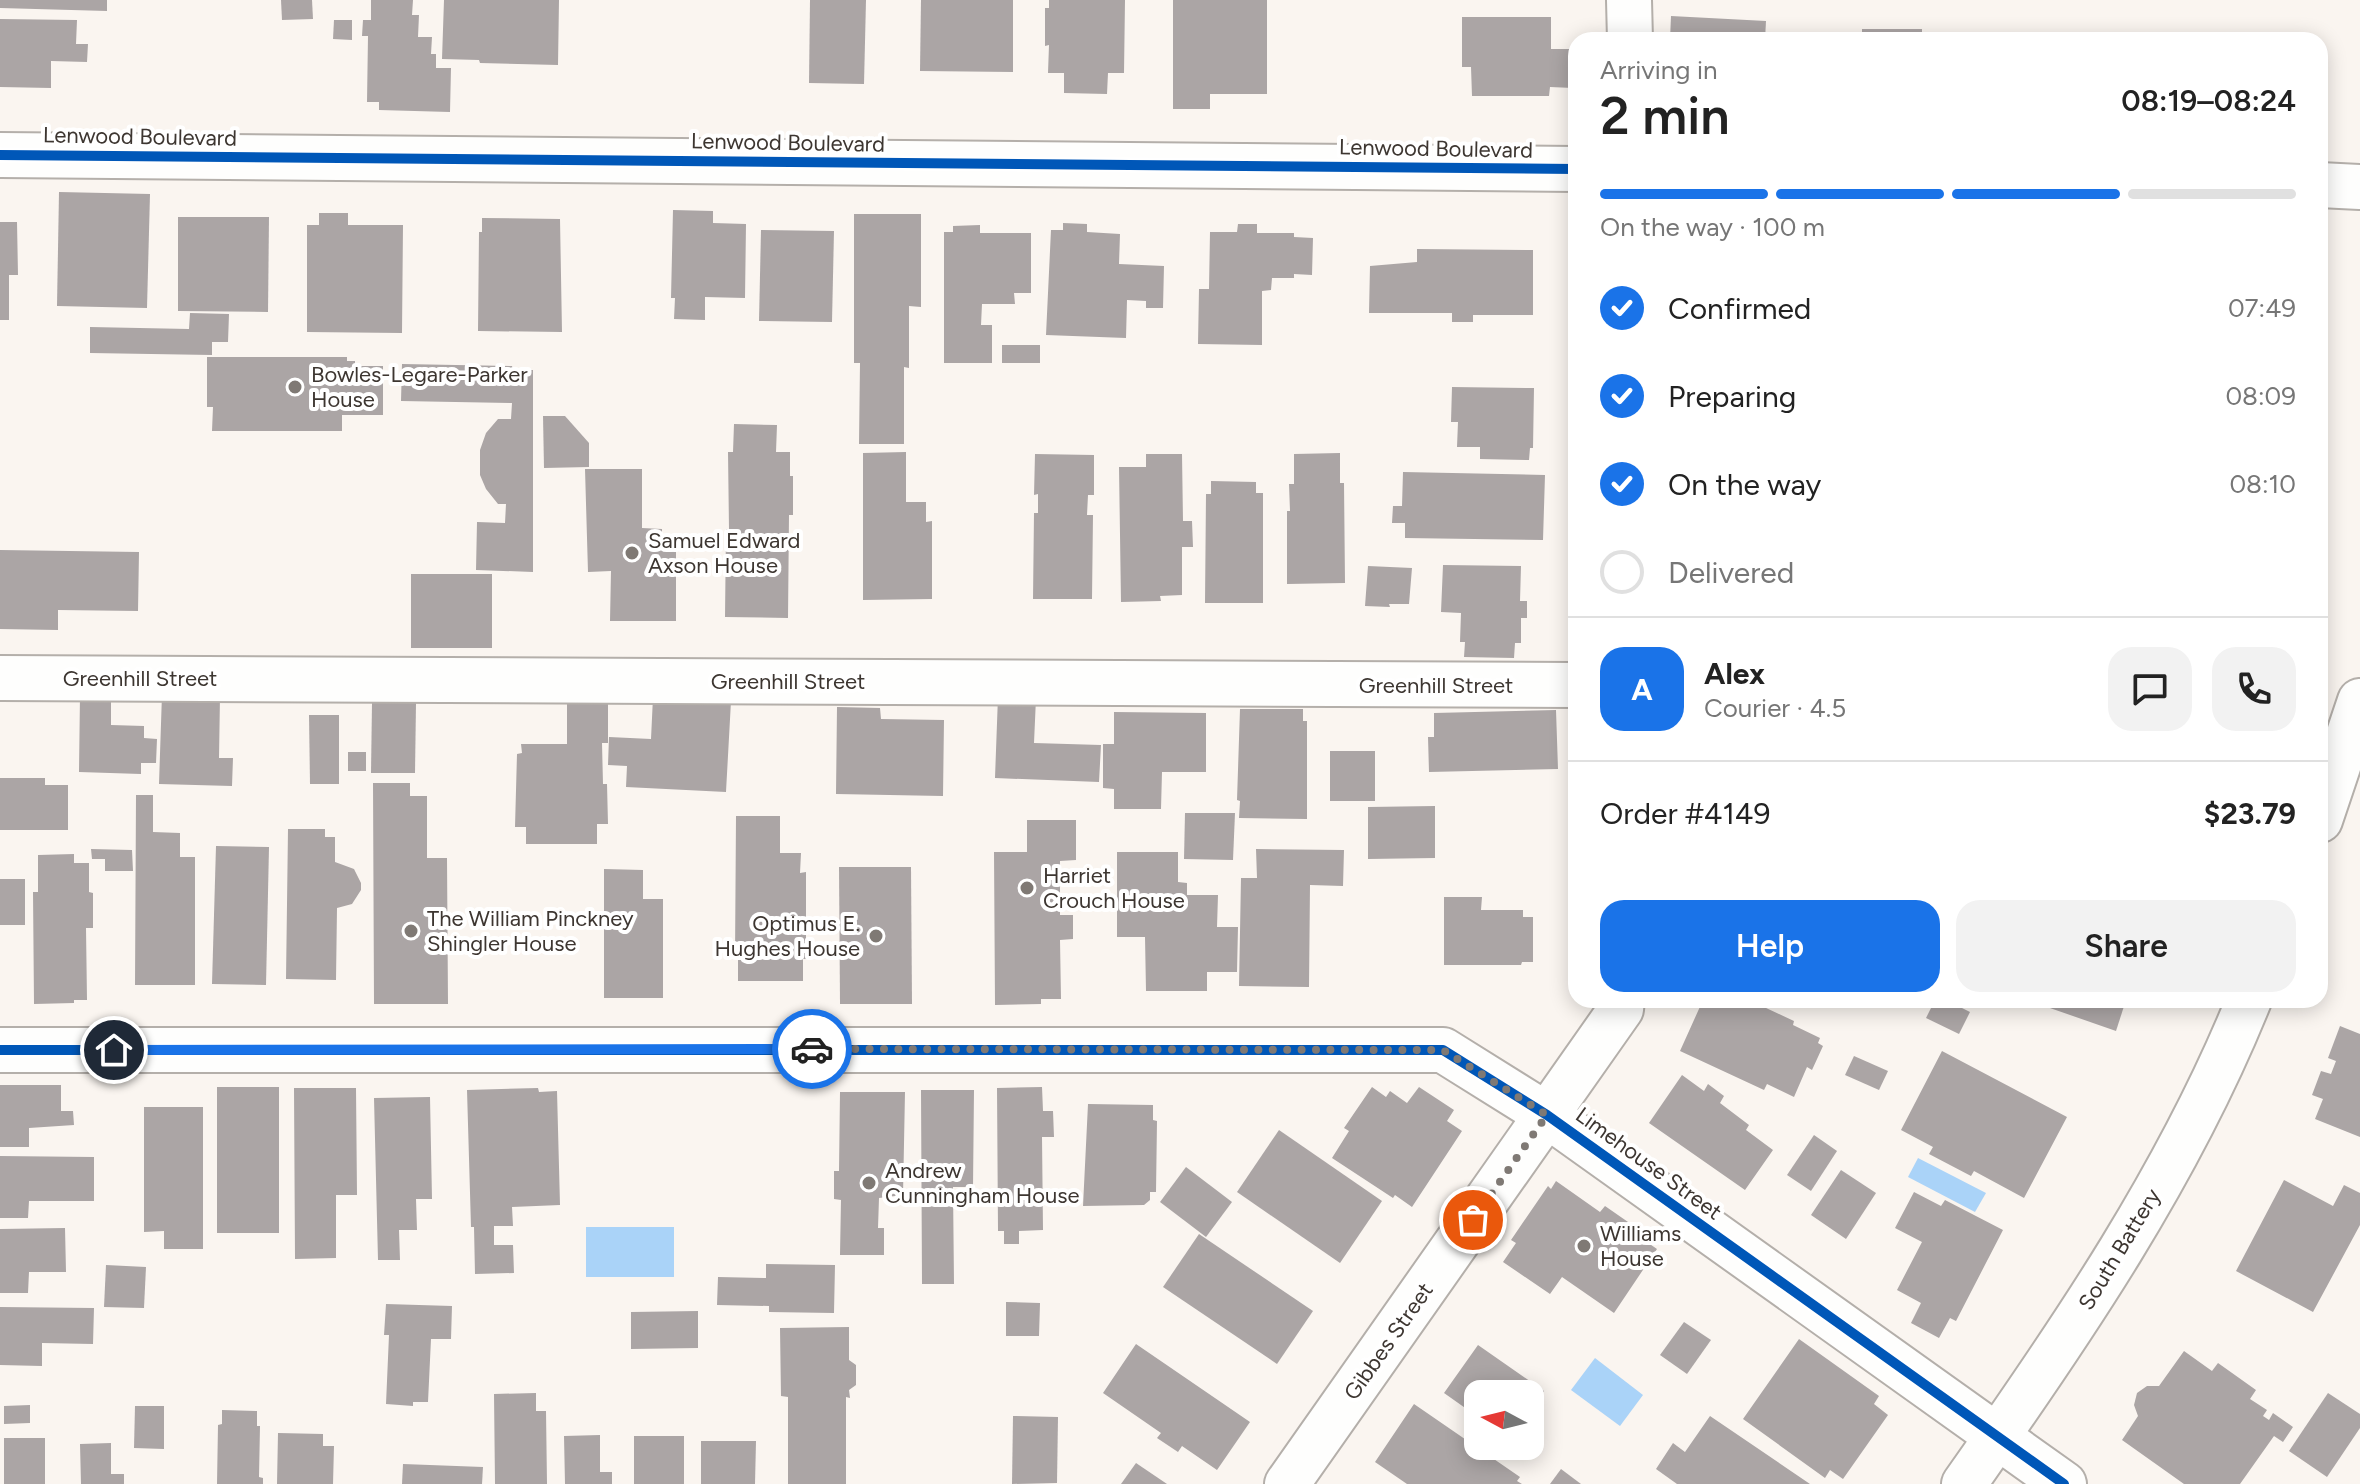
<!DOCTYPE html>
<html lang="en">
<head>
<meta charset="utf-8">
<style>
  :root { --surface:#fff; --page:#f2f2f2; --text:#222; --muted:#767676; --line:#e0e0e0; --accent:#1a73e8 }
  body { margin:0; font-family:Figtree,sans-serif; background:var(--page); color:var(--text); height:100vh; display:flex; flex-direction:column; font-size:30px; white-space:nowrap }
  * { box-sizing:border-box; margin:0 }
  p { font-size:26px; color:var(--muted) }
  .icon { flex:none; width:44px; height:44px; fill:none; stroke:currentColor; stroke-width:2; stroke-linecap:round; stroke-linejoin:round }
  .map { position:relative; flex:1; overflow:hidden }
  .side { position:absolute; left:1568px; top:32px; width:760px; height:976px; display:flex; flex-direction:column; background:var(--surface); border-radius:24px; box-shadow:0 4px 20px #0003 }
  .side>* { flex:none }
  .needle { width:52px; rotate:277deg }
  .tools { position:absolute; left:1464px; top:1380px; display:grid; gap:16px }
  .tools a { display:grid; place-items:center; width:80px; height:80px; border-radius:16px; background:var(--surface); box-shadow:0 4px 20px #0003; font-size:40px }
  .pin { position:absolute; display:grid; place-items:center; width:68px; height:68px; color:#fff; margin:-34px; border:4px solid #fff; border-radius:50%; box-shadow:0 2px 8px #0007 }
  .courier { position:absolute; display:grid; place-items:center; width:80px; height:80px; margin:-40px; border:6px solid #1a73e8; border-radius:50%; background:#fff; color:#222; box-shadow:0 2px 10px #0007 }
  .summary em { font-style:normal; font-weight:600 }
  .summary div { display:flex; flex-direction:column-reverse }
  .summary { display:flex; align-items:center; justify-content:space-between; height:136px; padding:0 32px }
  h1 { font-size:52px; font-weight:600; line-height:60px }
  .bar { display:grid; grid-template-columns:repeat(4,1fr); gap:12px 8px; align-content:center; height:96px; padding:0 32px }
  .bar i { height:10px; border-radius:6px; background:var(--line) }
  .bar .selected { background:var(--accent) }
  .bar p { grid-column:span 4 }
  .line { display:flex; align-items:center; gap:20px; padding:0 32px; border-top:2px solid var(--line) }
  .line div { flex:1 }
  .round { display:grid; place-items:center; flex:none; width:84px; height:84px; border-radius:24px; background:var(--page) }
  ol { padding:0 32px; list-style:none }
  li { display:flex; align-items:center; gap:24px; height:88px }
  li p { margin-inline-start:auto }
  li .icon { padding:8px; border-radius:50%; background:var(--accent); color:#fff; stroke-width:4 }
  li:last-child { color:var(--muted) }
  li i { width:44px; height:44px; border:4px solid var(--line); border-radius:50% }
  .primary-button { display:flex; gap:16px; margin-top:auto; padding:16px 32px }
  .primary-button a { flex:1; height:92px; border-radius:24px; background:var(--accent); color:#fff; font-size:32px; font-weight:600; line-height:92px; text-align:center }
  .primary-button a+a { background:var(--page); color:var(--text) }
  .map>svg:first-child { display:block }
</style>
</head>
<body>
<div class="map">
<svg width="2360" height="1484" viewBox="0 0 2360 1484">
  <rect width="100%" height="100%" fill="#faf5f0"/>
  <g fill="#aad3f8">
    <path d="M1918,1158L1986,1193L1975,1212L1908,1177Z"/>
    <rect x="586" y="1227" width="88" height="50"/>
    <path d="M1595,1358L1643,1395L1620,1426L1571,1390Z"/>
  </g>
  <g fill="#aba5a5">
    <path d="M0,0H107V11L0,8Z"/>
    <path d="M281,0H312L313,19L282,20Z"/>
    <path d="M371,0H413L412,15H419L418,37H432L431,54H436V68H451L450,112L379,110V102H367L368,36H362L363,20H371Z"/>
    <path d="M444,0H559L558,65L480,63L479,60L442,59Z"/>
    <path d="M810,0H866L864,84L809,83Z"/>
    <path d="M921,0H1013V72L920,71Z"/>
    <path d="M1049,0H1125L1124,73H1108L1107,94L1064,93V73H1048L1049,45L1045,46V8H1049Z"/>
    <path d="M1173,0H1267V94H1210V109H1173Z"/>
    <path d="M1671,16L1766,21L1765,40H1670Z"/>
    <path d="M1462,17H1551V49H1573V88L1550,87L1549,96H1472L1471,67H1462Z"/>
    <path d="M0,19L77,20L76,44H88L87,62L51,61V88L0,87Z"/>
    <path d="M334,20H352V40L333,39Z"/>
    <rect x="1862" y="29" width="60" height="11"/>
    <path d="M59,192L150,194L147,308L57,306Z"/>
    <path d="M673,210L713,211V223L746,224L745,298L705,297V320L674,319L675,298H671Z"/>
    <path d="M319,213H348V225H403L402,333L307,332V225H319Z"/>
    <path d="M854,214H921V307L909,306V368L904,367V444H859L860,363H854Z"/>
    <path d="M178,217H269L268,312L178,311Z"/>
    <path d="M482,218L560,219L562,332L478,331L479,232H482Z"/>
    <path d="M0,222H17L18,275H9V320H0Z"/>
    <path d="M1063,223L1087,224V232L1120,234L1119,264L1164,266L1163,308H1146V301L1127,300L1126,338L1046,335L1051,230H1063Z"/>
    <path d="M1238,224H1257V233H1294V237L1313,238L1312,275L1294,274V278H1272L1271,290L1262,291V345L1198,344L1199,289H1209L1210,232H1237Z"/>
    <path d="M980,225V233H1031V293H1014L1015,304H982L981,325H992V363H944V232H953V226Z"/>
    <path d="M761,230L834,231L832,322L759,321Z"/>
    <path d="M1417,249L1533,250V315H1473V322H1452V313H1369L1370,266L1417,262Z"/>
    <path d="M190,313L229,314L228,342H212V355L90,353V327L189,329Z"/>
    <rect x="1002" y="345" width="38" height="18"/>
    <path d="M207,357H347V361H355V366H383V415H342V431H212L213,407H207Z"/>
    <path d="M402,364L512,366L513,370H533V572L476,570L477,522L505,523L506,504H498L486,489L480,475V450L486,433L498,419H511L512,403L401,401Z"/>
    <path d="M1452,387L1534,388L1533,448H1530L1529,460L1480,459V447H1457L1458,422H1451Z"/>
    <path d="M543,416H565L589,443V467L544,468Z"/>
    <path d="M734,424L777,425L776,452H790V476H793V515H789L788,618L725,617L726,529H729L728,452H733Z"/>
    <path d="M906,452V502H926V522L932,521V599L863,600V453Z"/>
    <path d="M1340,453V483H1344L1345,583L1287,584V511H1290L1289,484H1294V454Z"/>
    <path d="M1035,454L1094,455V495H1088L1087,515H1093L1092,599H1033L1034,513H1038V494L1034,495Z"/>
    <path d="M1146,454H1182L1183,521H1192L1193,547H1182V595L1160,596L1161,601L1121,602L1119,467H1146Z"/>
    <path d="M585,469H642V528L662,529V535H676V621H610L611,571L588,572Z"/>
    <path d="M1403,472L1545,475L1543,540L1405,538V523H1392L1393,506H1402Z"/>
    <path d="M1211,481L1256,482V493H1263V603H1205L1206,494H1211Z"/>
    <path d="M0,550L139,552L138,611L58,610V630L0,629Z"/>
    <path d="M1443,565L1521,566L1520,601H1527V618H1521V643H1515L1514,658L1464,657L1465,642H1460L1461,613L1441,612Z"/>
    <path d="M1368,566L1412,568L1409,604H1389L1390,607L1365,606Z"/>
    <rect x="411" y="574" width="81" height="74"/>
    <path d="M162,694L220,696L219,758H233L232,786L159,784Z"/>
    <path d="M80,695H111V725L144,726V738L157,739L156,763H141V774L79,772Z"/>
    <path d="M998,696L1036,698L1034,743L1101,745L1099,782L995,778Z"/>
    <path d="M653,697L731,701L726,792L626,787L627,766L608,765L609,737L651,739Z"/>
    <path d="M567,701H608V743H602L603,784H607L608,824H597V844H526V827H515L517,754L522,753L521,744H567Z"/>
    <path d="M372,703H416L415,773H371Z"/>
    <path d="M837,707L880,708L881,719L944,720L943,796L836,794Z"/>
    <path d="M1240,709H1303V721H1307V819L1239,818L1240,801L1237,800Z"/>
    <path d="M1556,710L1558,769L1429,772L1428,737H1434V713Z"/>
    <path d="M1114,712L1206,713V772H1162L1161,809H1114V789L1103,788V744H1114Z"/>
    <path d="M309,715H339V784H310Z"/>
    <rect x="1330" y="751" width="45" height="50"/>
    <rect x="348" y="752" width="18" height="19"/>
    <path d="M0,778H45V785H68V830H0Z"/>
    <path d="M373,783H410V796H427V858H447L448,1004H374Z"/>
    <path d="M136,795H153V832L180,833V857H195V985H135Z"/>
    <path d="M1435,806V858L1368,859V807Z"/>
    <path d="M1185,813H1235L1233,860L1184,859Z"/>
    <path d="M736,816H780V853H801L800,873L806,872V959H803V981H738V957H735Z"/>
    <path d="M1027,820H1076V860L1060,861V915H1073V939L1060,940L1061,999H1041V1004L995,1005L994,852H1027Z"/>
    <path d="M288,829H325V837H335V862L354,869L361,883V890L352,904L337,908L336,980L286,979Z"/>
    <path d="M216,846L269,847L266,985L212,984Z"/>
    <path d="M91,849L132,850L133,871H105V859H92Z"/>
    <path d="M1256,849L1344,850L1343,886L1310,885L1309,987L1239,986L1241,878H1257Z"/>
    <path d="M1117,852H1178V882L1187,883V895H1218L1217,927H1238L1237,972H1207V991H1146L1145,937H1117Z"/>
    <path d="M74,854V863H89V892L93,893V928H86L87,1000H74V1003L34,1004L33,892H38V855Z"/>
    <path d="M839,867H911L912,1004H840Z"/>
    <path d="M604,869L643,870V899H663V998H604Z"/>
    <rect x="0" y="879" width="25" height="46"/>
    <path d="M1444,897H1482L1481,910H1523V917H1533V962H1522L1521,965H1444Z"/>
    <path d="M1703,1000H1749L1794,1021L1793,1025L1820,1038L1818,1043L1823,1046L1812,1070L1807,1067L1794,1097L1767,1084L1764,1090L1680,1051Z"/>
    <path d="M1935,1000H1946L1970,1012L1959,1034L1926,1018Z"/>
    <path d="M2027,1000H2126L2116,1031Z"/>
    <path d="M2340,1026L2360,1034V1137L2315,1119L2323,1099L2312,1095L2321,1071L2331,1074L2336,1061L2328,1058Z"/>
    <path d="M1942,1051L2067,1117L2024,1198L1974,1171L1971,1176L1929,1154L1933,1147L1901,1130Z"/>
    <path d="M1854,1056L1888,1071L1879,1090L1845,1075Z"/>
    <path d="M1682,1075L1704,1091L1708,1084L1724,1096L1720,1103L1749,1125L1746,1130L1773,1150L1745,1190L1649,1123Z"/>
    <path d="M0,1085H61V1111H73L74,1125L29,1128V1147H0Z"/>
    <rect x="217" y="1087" width="62" height="146"/>
    <path d="M1042,1087L1043,1111H1053L1054,1137H1042L1043,1230L1019,1231V1244H1004V1231H998L997,1088Z"/>
    <path d="M1372,1087L1386,1097L1390,1091L1407,1103L1419,1087L1454,1110L1447,1121L1462,1131L1412,1207L1395,1195L1393,1198L1332,1158L1349,1131L1344,1128Z"/>
    <path d="M294,1088H356L357,1195H336V1258L295,1259Z"/>
    <path d="M538,1088L539,1092L557,1091L560,1205L512,1207L513,1226H494V1245H513L514,1273L475,1274L474,1227H471L467,1090Z"/>
    <path d="M921,1090H974L973,1187H953L954,1284H922Z"/>
    <path d="M840,1092H905L903,1195L879,1198L878,1228H884V1255H840L841,1200L834,1199V1171H839Z"/>
    <path d="M430,1097L432,1199H416L417,1230H399L400,1260H378L374,1098Z"/>
    <path d="M1088,1104L1153,1105V1120L1157,1121L1156,1192H1150V1200L1144,1205L1083,1206Z"/>
    <path d="M144,1107H203V1249H164V1231L144,1232Z"/>
    <path d="M1279,1130L1382,1201L1340,1263L1237,1192Z"/>
    <path d="M1814,1135L1837,1151L1811,1191L1787,1175Z"/>
    <path d="M0,1156L94,1157V1201H29L28,1218H0Z"/>
    <path d="M1186,1167L1232,1202L1206,1237L1160,1202Z"/>
    <path d="M1841,1170L1876,1193L1846,1239L1811,1215Z"/>
    <path d="M2284,1180L2333,1206L2344,1185L2360,1193V1225L2313,1312L2236,1271Z"/>
    <path d="M1556,1181L1600,1212L1605,1206L1641,1231L1638,1236L1657,1249L1614,1313L1562,1277L1550,1294L1503,1262L1516,1243L1511,1240L1548,1186L1551,1189Z"/>
    <path d="M1914,1192L1941,1206L1945,1200L2003,1230L1956,1321L1950,1318L1939,1338L1911,1323L1921,1303L1897,1290L1922,1242L1895,1228Z"/>
    <path d="M65,1228L66,1272H29L28,1293H0V1229Z"/>
    <path d="M1199,1234L1313,1311L1277,1364L1163,1287Z"/>
    <path d="M766,1264L835,1265L834,1313L769,1312V1306L717,1305L718,1277L766,1278Z"/>
    <path d="M106,1265L146,1267L144,1308L104,1307Z"/>
    <path d="M1006,1302L1040,1303L1039,1336H1006Z"/>
    <path d="M386,1304L452,1306L451,1339H431L428,1402H413V1406L386,1404L389,1335H384Z"/>
    <path d="M0,1307L94,1308L93,1344L42,1343V1366L0,1365Z"/>
    <path d="M698,1311V1348L631,1349V1312Z"/>
    <path d="M1684,1322L1711,1340L1687,1374L1660,1355Z"/>
    <path d="M849,1327V1360L856,1365V1385L849,1390L850,1398L846,1397V1484H788V1397L781,1396L780,1328Z"/>
    <path d="M1799,1339L1879,1396L1874,1404L1888,1415L1843,1479L1830,1470L1825,1478L1743,1419Z"/>
    <path d="M1136,1344L1250,1422L1217,1470L1182,1446L1178,1452L1157,1438L1161,1433L1103,1393Z"/>
    <path d="M1478,1345L1544,1391L1530,1411V1394H1478V1417L1444,1393Z"/>
    <path d="M2184,1351L2212,1371L2218,1363L2256,1390L2250,1399L2267,1410L2263,1416L2269,1420L2273,1413L2293,1427L2283,1442L2274,1436L2240,1484H2184L2122,1440L2138,1416L2134,1405L2137,1393L2147,1386H2159Z"/>
    <path d="M536,1393V1411H546L547,1484H495L494,1394Z"/>
    <path d="M2328,1393L2360,1414V1428L2327,1477L2289,1451Z"/>
    <path d="M1414,1404L1520,1477L1517,1481L1522,1484H1407L1375,1462Z"/>
    <path d="M30,1405V1423L4,1424V1406Z"/>
    <path d="M135,1406H164V1449L134,1448Z"/>
    <path d="M222,1410L257,1411V1426H260L259,1477L263,1478V1484H217L218,1425L222,1424Z"/>
    <path d="M1013,1416L1058,1417L1057,1483L1012,1484Z"/>
    <path d="M1710,1416L1810,1484H1677L1656,1469L1673,1443L1685,1452Z"/>
    <path d="M278,1433L323,1434V1446H334L333,1484H277Z"/>
    <path d="M600,1435V1472H612V1484H565L564,1436Z"/>
    <rect x="634" y="1436" width="50" height="48"/>
    <rect x="4" y="1438" width="41" height="46"/>
    <path d="M701,1441H756L755,1484H701Z"/>
    <path d="M111,1443V1474H124V1484H81L80,1444Z"/>
    <path d="M1136,1463L1167,1484H1121Z"/>
    <path d="M403,1464L483,1467L482,1484H402Z"/>
    <path d="M1561,1469L1581,1484H1550Z"/>
  </g>
  <g fill="none" stroke-linecap="round" stroke-linejoin="round">
    <g stroke="#b4afaa" stroke-width="48">
      <g id="minor">
        <path d="M1629,0L1630,40"/>
        <path d="M0,155L1576,169"/>
        <path d="M2320,185L2360,187"/>
        <path d="M0,678L1576,685"/>
        <path d="M2320,820L2360,701"/>
        <path d="M0,1050H1443L1547,1115L2064,1484"/>
        <path d="M1287,1484L1621,1009L1622,1000"/>
        <path d="M1964,1484C2072,1331 2179,1174 2249,1000"/>
      </g>
    </g>
    <use href="#minor" stroke="#fefefd" stroke-width="44"/>
    <g stroke="#fff" stroke-width="15">
      <g id="cycleway">
        <path d="M0,155L1576,169"/>
        <path d="M0,1050H1443L1547,1115L2064,1484"/>
      </g>
    </g>
    <use href="#cycleway" stroke="#0057b8" stroke-width="10"/>
  </g>
  <g fill="none" stroke-linecap="round" stroke-linejoin="round">
    <path stroke="#7f7974" stroke-width="8" stroke-dasharray="0 14.4" d="M812,1049L1443,1050L1547,1115L1473,1220"/>
    <path stroke="#1a73e8" stroke-width="10" d="M114,1050L812,1049"/>
  </g>
  <g fill="#7f7974" stroke="#fff" stroke-width="3">
    <circle cx="295" cy="387" r="8"/>
    <circle cx="632" cy="553" r="8"/>
    <circle cx="1027" cy="888" r="8"/>
    <circle cx="411" cy="931" r="8"/>
    <circle cx="876" cy="936" r="8"/>
    <circle cx="869" cy="1183" r="8"/>
    <circle cx="1584" cy="1246" r="8"/>
  </g>
  <g text-anchor="middle" stroke-width="8" stroke-linejoin="round" paint-order="stroke">
    <g font-size="22" fill="#3d3631" stroke="#fff">
      <text transform="translate(140 136) rotate(1)" y="8">Lenwood Boulevard</text>
      <text transform="translate(788 142) rotate(1)" y="8">Lenwood Boulevard</text>
      <text transform="translate(1436 148) rotate(1)" y="8">Lenwood Boulevard</text>
      <text x="140" y="686">Greenhill Street</text>
      <text x="788" y="689">Greenhill Street</text>
      <text x="1436" y="693">Greenhill Street</text>
      <text transform="translate(1649 1163) rotate(36)" y="8">Limehouse Street</text>
      <text transform="translate(2119 1249) rotate(-59)" y="8">South Battery</text>
      <text transform="translate(1388 1341) rotate(-55)" y="8">Gibbes Street</text>
    </g>
    <g font-size="22" fill="#3d3631" stroke="#fff" text-anchor="start">
      <text x="311" y="382">Bowles-Legare-Parker<tspan x="311" dy="25">House</tspan></text>
      <text x="648" y="548">Samuel Edward<tspan x="648" dy="25">Axson House</tspan></text>
      <text x="1043" y="883">Harriet<tspan x="1043" dy="25">Crouch House</tspan></text>
      <text x="427" y="926">The William Pinckney<tspan x="427" dy="25">Shingler House</tspan></text>
      <text x="860" y="931" text-anchor="end">Optimus E.<tspan x="860" dy="25">Hughes House</tspan></text>
      <text x="885" y="1178">Andrew<tspan x="885" dy="25">Cunningham House</tspan></text>
      <text x="1600" y="1241">Williams<tspan x="1600" dy="25">House</tspan></text>
    </g>
  </g>
</svg>
<div class="tools">
<a><svg class="needle" viewBox="-14 -14 28 28"><path d="M0-13l5 13h-10z" fill="#e53935"/><path d="M0 13l5-13h-10z" fill="#767676"/></svg></a>
</div>
<div class="pin" style="left:1473px;top:1220px;background:#ea580c"><svg class="icon" aria-label="bag" viewBox="0 0 24 24"><path d="M5 8h14l-1 12H6zM9 8a3 3 0 0 1 6 0"/></svg></div>
<div class="pin" style="left:114px;top:1050px;background:#1f2937"><svg class="icon" aria-label="home" viewBox="0 0 24 24"><path d="M3 11l9-7 9 7M6 9v11h12V9"/></svg></div>
<div class="courier" style="left:812px;top:1049px"><svg class="icon" aria-label="car" viewBox="0 0 24 24"><path d="M5 17H2v-5l4-1 3-4h7l3 4 3 1v5h-3M9 17h6M6 11h13"/><circle cx="7" cy="17" r="2"/><circle cx="17" cy="17" r="2"/></svg></div>
<section class="side">
<div class="summary"><div><h1>2 min</h1><p>Arriving in</p></div><em>08:19–08:24</em></div>
<div class="bar"><i class="selected"></i><i class="selected"></i><i class="selected"></i><i></i><p>On the way · 100 m</p></div>
<ol>
<li><svg class="icon" aria-label="check" viewBox="0 0 24 24"><path d="M5 12l5 5 9-10"/></svg>Confirmed<p>07:49</p></li>
<li><svg class="icon" aria-label="check" viewBox="0 0 24 24"><path d="M5 12l5 5 9-10"/></svg>Preparing<p>08:09</p></li>
<li><svg class="icon" aria-label="check" viewBox="0 0 24 24"><path d="M5 12l5 5 9-10"/></svg>On the way<p>08:10</p></li>
<li><i></i>Delivered</li>
</ol>
<div class="line" style="height:144px"><b class="round" style="background:var(--accent);color:#fff">A</b><div><b>Alex</b><p>Courier · 4.5</p></div><a class="round"><svg class="icon" aria-label="chat" viewBox="0 0 24 24"><path d="M4 5h16v11H9l-5 4z"/></svg></a><a class="round"><svg class="icon" aria-label="phone" viewBox="0 0 24 24"><path d="M5 4h4l2 5-3 2q2 4 5 5l2-3 5 2v4C11 20 4 13 5 4z"/></svg></a></div>
<div class="line" style="height:104px"><div>Order #4149</div><b>$23.79</b></div>
<div class="primary-button"><a>Help</a><a>Share</a></div>
</section>
</div>
</body>
</html>
